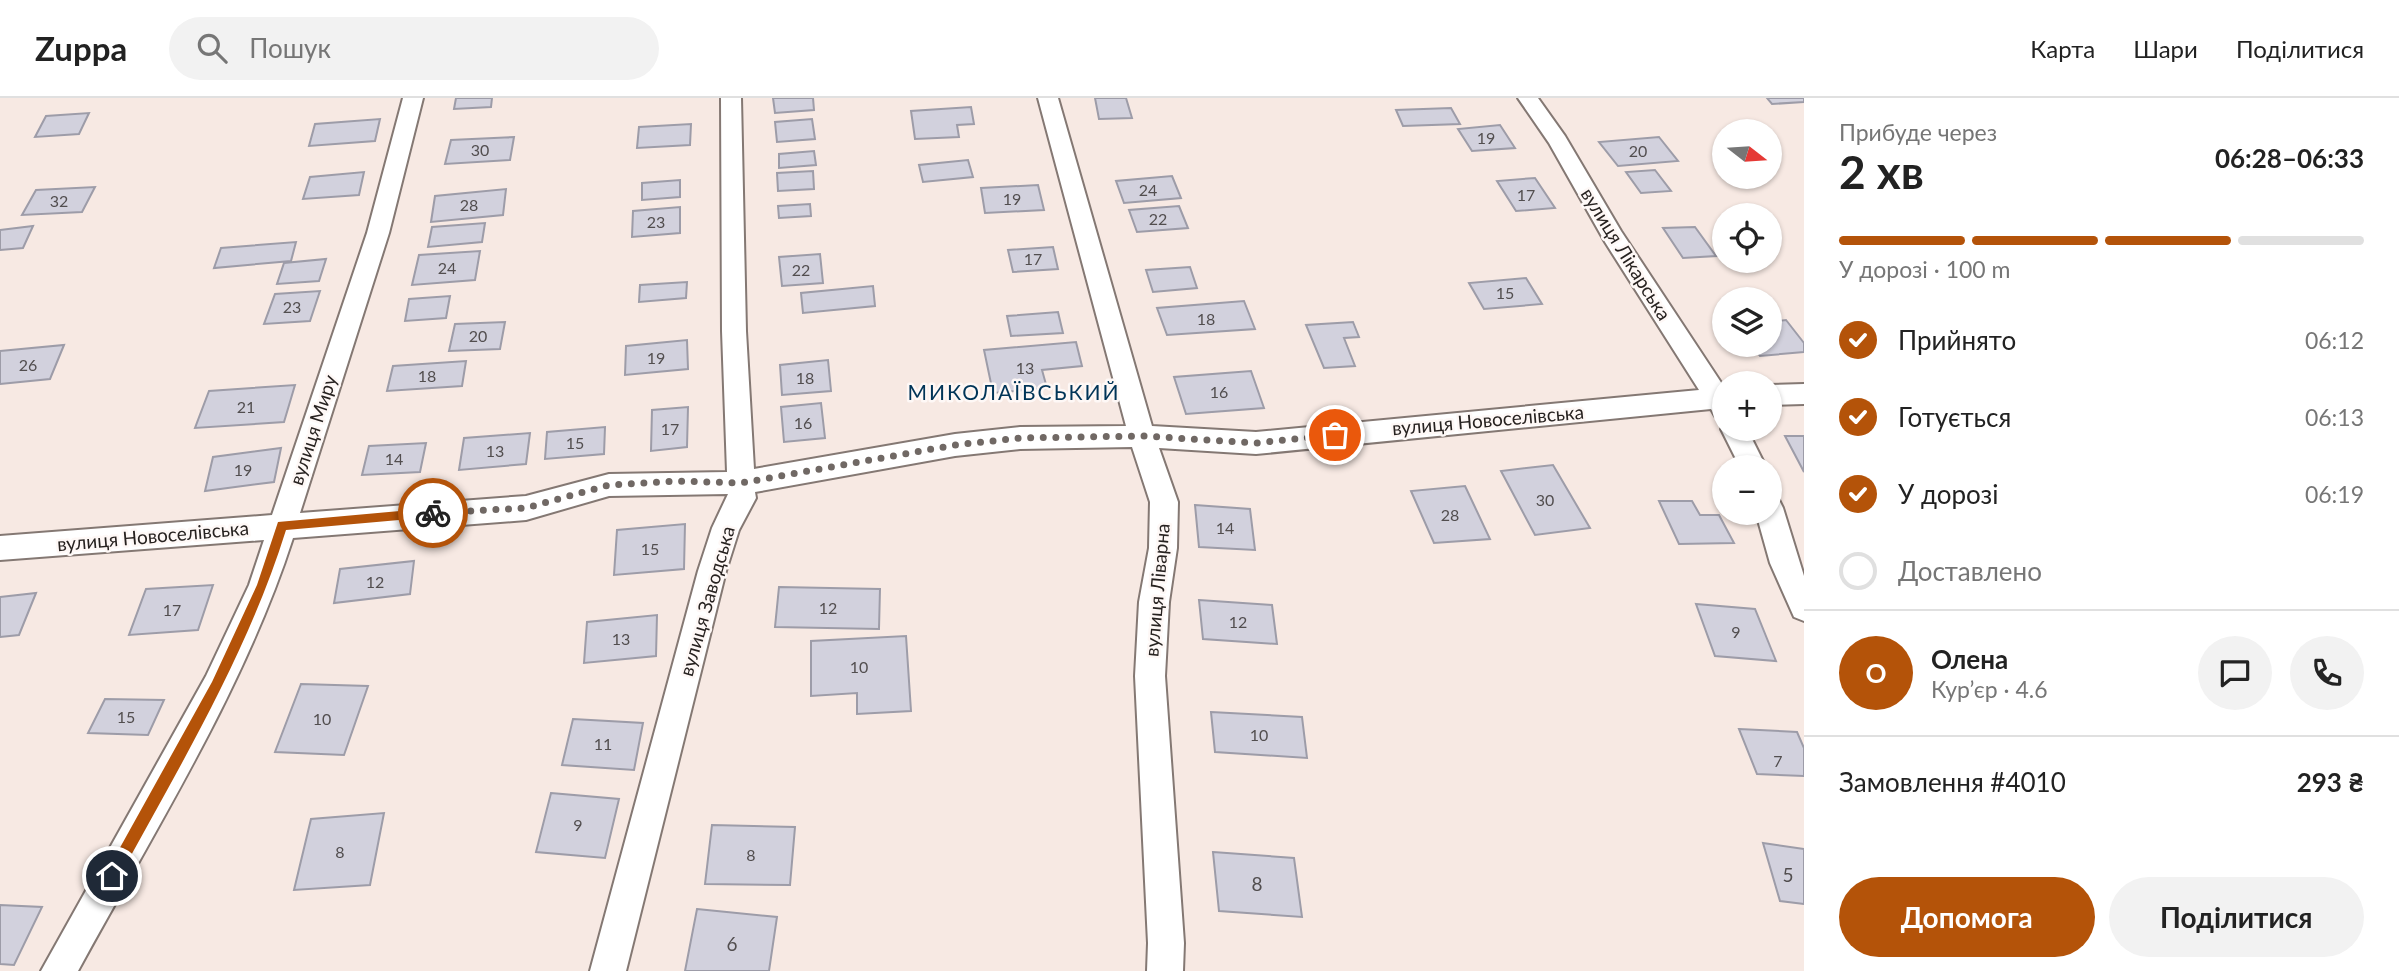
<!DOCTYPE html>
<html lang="uk">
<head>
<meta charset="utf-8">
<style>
  :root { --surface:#fff; --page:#f2f2f2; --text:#222; --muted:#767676; --line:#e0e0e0; --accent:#b45309 }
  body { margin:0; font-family:Lato,sans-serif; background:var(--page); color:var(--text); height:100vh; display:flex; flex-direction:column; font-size:26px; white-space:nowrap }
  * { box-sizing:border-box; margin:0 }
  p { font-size:23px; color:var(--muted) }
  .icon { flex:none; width:38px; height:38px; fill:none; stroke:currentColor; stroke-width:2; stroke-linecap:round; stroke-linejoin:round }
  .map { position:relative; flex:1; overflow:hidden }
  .drawer { display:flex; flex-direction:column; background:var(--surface); width:595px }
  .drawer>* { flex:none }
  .needle { width:46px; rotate:107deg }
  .controls { position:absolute; left:1712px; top:21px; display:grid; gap:14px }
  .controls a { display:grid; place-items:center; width:70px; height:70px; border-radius:50%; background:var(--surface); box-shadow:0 2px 5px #0004; font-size:35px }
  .pin { position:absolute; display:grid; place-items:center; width:60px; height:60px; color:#fff; margin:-30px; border:4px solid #fff; border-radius:50%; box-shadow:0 2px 7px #0007 }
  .courier { position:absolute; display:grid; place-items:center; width:70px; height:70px; margin:-35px; border:5px solid #b45309; border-radius:50%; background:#fff; color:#222; box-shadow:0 2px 9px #0007 }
  .headline em { font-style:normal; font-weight:700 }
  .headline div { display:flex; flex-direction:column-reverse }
  .headline { display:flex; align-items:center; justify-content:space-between; height:119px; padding:0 35px }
  h1 { font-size:46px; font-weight:700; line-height:52px }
  .bar { display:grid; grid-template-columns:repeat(4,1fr); gap:10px 7px; align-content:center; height:84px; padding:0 35px }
  .bar i { height:9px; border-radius:5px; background:var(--line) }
  .bar .active { background:var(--accent) }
  .bar p { grid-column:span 4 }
  .line { display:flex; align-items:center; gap:18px; padding:0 35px; border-top:2px solid var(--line) }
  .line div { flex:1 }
  .round { display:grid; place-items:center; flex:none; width:74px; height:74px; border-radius:37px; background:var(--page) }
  ol { padding:0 35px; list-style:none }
  li { display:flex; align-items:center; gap:21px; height:77px }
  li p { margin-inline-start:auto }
  li .icon { padding:7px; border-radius:50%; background:var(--accent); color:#fff; stroke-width:4 }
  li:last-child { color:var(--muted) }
  li i { width:38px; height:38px; border:4px solid var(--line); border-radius:50% }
  .button { display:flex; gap:14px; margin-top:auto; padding:14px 35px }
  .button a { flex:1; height:80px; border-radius:42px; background:var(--accent); color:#fff; font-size:28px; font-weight:700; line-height:80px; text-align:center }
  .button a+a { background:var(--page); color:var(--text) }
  header { display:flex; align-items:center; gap:42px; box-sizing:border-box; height:98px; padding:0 35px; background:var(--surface); border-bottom:2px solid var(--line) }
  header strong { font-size:33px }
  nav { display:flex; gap:38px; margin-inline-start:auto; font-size:24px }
  .search { width:490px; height:63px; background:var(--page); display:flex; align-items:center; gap:18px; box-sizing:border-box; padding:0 24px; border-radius:38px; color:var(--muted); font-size:26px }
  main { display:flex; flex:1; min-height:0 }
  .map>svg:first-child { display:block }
</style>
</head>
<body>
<header>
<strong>Zuppa</strong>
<div class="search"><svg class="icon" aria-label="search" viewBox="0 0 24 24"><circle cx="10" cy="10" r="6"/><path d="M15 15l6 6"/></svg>Пошук</div>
<nav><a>Карта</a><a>Шари</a><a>Поділитися</a></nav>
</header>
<main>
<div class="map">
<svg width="1804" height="873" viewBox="0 0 1804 873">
  <rect width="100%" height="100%" fill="#f7e9e3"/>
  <g fill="#d2d1dd" stroke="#9d9ca8" stroke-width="2">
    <path d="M456,0H492L491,9L454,11Z"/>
    <path d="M773,0H813L814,12L775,15Z"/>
    <path d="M1095,0H1126L1132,20L1099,21Z"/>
    <path d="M1767,0H1804V4L1772,6Z"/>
    <path d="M971,9L974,26L957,27L959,39L915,41L911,13Z"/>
    <path d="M1451,10L1460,26L1403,28L1396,12Z"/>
    <path d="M89,15L79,36L35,39L46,18Z"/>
    <path d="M380,21L375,43L309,48L315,26Z"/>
    <path d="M812,21L815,41L777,44L775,24Z"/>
    <path d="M691,26L690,47L637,50L639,29Z"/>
    <path d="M1500,27L1515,50L1472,53L1458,31Z"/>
    <path d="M514,39L510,62L445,66L451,42Z"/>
    <path d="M1659,39L1678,63L1618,68L1599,44Z"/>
    <path d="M814,53L816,67L779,70V56Z"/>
    <path d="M968,62L973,79L923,84L919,67Z"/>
    <path d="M1655,72L1671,93L1641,95L1626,74Z"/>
    <path d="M813,73L814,91L778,93L777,75Z"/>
    <path d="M364,74L359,97L303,101L310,79Z"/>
    <path d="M1172,78L1181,100L1124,105L1116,83Z"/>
    <path d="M1535,80L1555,110L1516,113L1497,83Z"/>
    <path d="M680,82V99L642,102V85Z"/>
    <path d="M1038,87L1044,112L985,115L981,90Z"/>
    <path d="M95,89L82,114L22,117L36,92Z"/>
    <path d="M506,91L503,117L431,124L435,98Z"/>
    <path d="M810,106L811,118L779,120L778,108Z"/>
    <path d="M1179,108L1188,130L1137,134L1129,112Z"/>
    <path d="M680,109V135L632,139L633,113Z"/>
    <path d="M485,125L482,144L428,149L432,129Z"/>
    <path d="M33,128L23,150L0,152V132Z"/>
    <path d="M1695,129L1716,158L1683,160L1663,130Z"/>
    <path d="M296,144L291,163L214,170L221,150Z"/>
    <path d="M1053,149L1058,171L1013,174L1008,152Z"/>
    <path d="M480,153L475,182L412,187L419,157Z"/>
    <path d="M820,156L823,185L782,188L779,159Z"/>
    <path d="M326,161L319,183L277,186L284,165Z"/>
    <path d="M1190,169L1197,190L1153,194L1146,172Z"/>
    <path d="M1526,180L1542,206L1484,211L1469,185Z"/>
    <path d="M687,184L686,200L639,204L640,187Z"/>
    <path d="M873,188L875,208L803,215L801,195Z"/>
    <path d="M320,193L310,223L264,226L275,196Z"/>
    <path d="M450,198L446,220L405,223L409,201Z"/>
    <path d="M1244,203L1255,231L1167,237L1157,210Z"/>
    <path d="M1058,214L1063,235L1011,238L1007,218Z"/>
    <path d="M1786,222L1804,245V254L1760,258L1752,247H1769V224Z"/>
    <path d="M505,224L500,251L449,253L455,226Z"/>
    <path d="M1353,224L1359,239L1344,240L1355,268L1324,270L1306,227Z"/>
    <path d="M687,242L688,271L625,277L626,248Z"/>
    <path d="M1076,244L1082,268L1042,272L1047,290L993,295L984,252Z"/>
    <path d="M64,247L50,281L0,286V253Z"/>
    <path d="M828,262L831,293L782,297L780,267Z"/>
    <path d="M466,263L462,288L387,293L393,268Z"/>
    <path d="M1251,273L1264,310L1186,316L1174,279Z"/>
    <path d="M295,287L284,324L195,330L209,293Z"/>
    <path d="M821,305L825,340L784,344L781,309Z"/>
    <path d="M688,309L687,349L651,353L652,312Z"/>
    <path d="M605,329L604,356L545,361L547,334Z"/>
    <path d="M530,335L526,366L459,372L464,340Z"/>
    <path d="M1785,338H1804V374Z"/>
    <path d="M426,345L420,374L362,377L369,348Z"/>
    <path d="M281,350L274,384L205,393L213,359Z"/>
    <path d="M1553,367L1590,430L1535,437L1501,373Z"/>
    <path d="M1465,388L1490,441L1434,445L1411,393Z"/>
    <path d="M1659,403H1692L1700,417H1719L1734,445L1679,446Z"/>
    <path d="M1195,407L1250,411L1255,452L1199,449Z"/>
    <path d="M685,426L684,471L614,477L617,432Z"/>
    <path d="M414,463L410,496L334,505L340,471Z"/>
    <path d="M213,487L198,532L129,537L146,491Z"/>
    <path d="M779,489L880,491L879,531L775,529Z"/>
    <path d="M36,495L19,537L0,539V499Z"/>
    <path d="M1199,502L1272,507L1277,546L1203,541Z"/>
    <path d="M1696,506L1755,511L1776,563L1715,558Z"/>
    <path d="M657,517L656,558L584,565L587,524Z"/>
    <path d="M906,538L911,613L857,616V595L811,598V543Z"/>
    <path d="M301,586L368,588L344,657L275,654Z"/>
    <path d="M105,601L164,602L148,637L88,635Z"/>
    <path d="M1211,614L1302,619L1307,660L1215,654Z"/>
    <path d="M573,621L643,625L634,672L562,667Z"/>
    <path d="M1739,631L1797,634L1804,650V678L1757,676Z"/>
    <path d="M551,695L619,701L605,760L536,754Z"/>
    <path d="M384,715L370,787L294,792L311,721Z"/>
    <path d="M712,727L795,729L790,787L705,786Z"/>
    <path d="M1763,745L1804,751V806L1780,803Z"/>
    <path d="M1213,754L1294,760L1302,819L1219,813Z"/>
    <path d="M0,807L42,809L14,867L0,866Z"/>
    <path d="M697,811L777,819L769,873H685Z"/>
  </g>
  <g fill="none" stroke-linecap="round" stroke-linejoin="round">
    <g stroke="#847873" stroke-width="4">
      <g id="minor">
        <path d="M403,0H423L389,135L300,415L526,398L609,376L727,374L722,233L721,0H741L746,233L754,371L955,336L1020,329L1126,328L1038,0H1058L1152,328L1256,334L1699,292L1605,144L1549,45L1518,0H1538L1565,38L1621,133L1724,289V321L1715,318L1711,311L1256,356L1159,350L1178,404L1177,450L1169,504L1165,578L1184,845L1183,873H1147L1148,845L1135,578L1139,504L1149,450L1150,404L1132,349L1020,351L955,358L755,394L756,400L739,432L726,473L626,873H590L698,473L712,430L728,396L609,398L526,422L293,440C244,592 154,733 78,873H41L206,578L249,487L264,442L0,462V438L272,417L367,135Z"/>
        <path d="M1804,286V306L1769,307V287Z"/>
        <path d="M1724,326V331H1747L1766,369H1740L1721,331Z"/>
        <path d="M1769,398L1779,402L1783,410L1804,478V523L1794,519L1770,465L1756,415H1769Z"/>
      </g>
    </g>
    <use href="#minor" fill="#fff" fill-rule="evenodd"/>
  </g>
  <path fill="#b45309" d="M433,410L438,415L433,419L286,432C247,557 179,669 117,783H107V773L212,584L257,487L278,424Z"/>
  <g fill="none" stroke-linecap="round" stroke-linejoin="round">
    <path stroke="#706864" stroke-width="7" stroke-dasharray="0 12.6" d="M433,415L526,410L609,387L676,383L741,385L955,347L1020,340L1143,338L1256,345L1335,337"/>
  </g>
  <g text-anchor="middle" stroke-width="5" stroke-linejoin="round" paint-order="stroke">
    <g font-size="16" fill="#524e4f">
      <text x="1486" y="46">19</text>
      <text x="480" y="58">30</text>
      <text x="1638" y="59">20</text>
      <text x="1148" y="98">24</text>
      <text x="1526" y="103">17</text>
      <text x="1012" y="107">19</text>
      <text x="59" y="109">32</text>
      <text x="469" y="113">28</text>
      <text x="1158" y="127">22</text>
      <text x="656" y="130">23</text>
      <text x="1033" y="167">17</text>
      <text x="447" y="176">24</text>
      <text x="801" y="178">22</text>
      <text x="1505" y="201">15</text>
      <text x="292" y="215">23</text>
      <text x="1206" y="227">18</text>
      <text x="478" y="244">20</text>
      <text x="656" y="266">19</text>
      <text x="28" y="273">26</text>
      <text x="1025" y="276">13</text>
      <text x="427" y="284">18</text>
      <text x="805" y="286">18</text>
      <text x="1219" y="300">16</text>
      <text x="246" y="315">21</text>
      <text x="803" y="331">16</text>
      <text x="670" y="337">17</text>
      <text x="575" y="351">15</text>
      <text x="495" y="359">13</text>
      <text x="394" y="367">14</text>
      <text x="243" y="378">19</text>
      <text x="1545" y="408">30</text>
      <text x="1450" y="423">28</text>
      <text x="1225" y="436">14</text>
      <text x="650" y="457">15</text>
      <text x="375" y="490">12</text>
      <text x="828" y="516">12</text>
      <text x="172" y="518">17</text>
      <text x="1238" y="530">12</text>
      <text x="1736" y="540">9</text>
      <text x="621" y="547">13</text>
      <text x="859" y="575">10</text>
      <text x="126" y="625">15</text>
      <text x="322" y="627">10</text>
      <text x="1259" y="643">10</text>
      <text x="603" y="652">11</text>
      <text x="1778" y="669">7</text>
      <text x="578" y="733">9</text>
      <text x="340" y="760">8</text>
      <text x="751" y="763">8</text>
    </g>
    <g font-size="19" fill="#272220" stroke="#fef8f6">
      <text transform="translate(1626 156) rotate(58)" y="7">вулиця Лікарська</text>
      <text transform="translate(1488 322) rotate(-5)" y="7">вулиця Новоселівська</text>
      <text transform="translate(313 332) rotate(-72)" y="7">вулиця Миру</text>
      <text transform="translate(153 438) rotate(-5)" y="7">вулиця Новоселівська</text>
      <text transform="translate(1157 492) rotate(-85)" y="7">вулиця Ліварна</text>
      <text transform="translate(707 503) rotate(-74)" y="7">вулиця Заводська</text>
    </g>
    <g font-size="19" fill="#524e4f">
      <text x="1788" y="784">5</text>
      <text x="1257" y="793">8</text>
      <text x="732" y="853">6</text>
    </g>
    <g font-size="21" letter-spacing="2" fill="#003457" stroke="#fef8f6">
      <text x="1014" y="302">МИКОЛАЇВСЬКИЙ</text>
    </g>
  </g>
</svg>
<div class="controls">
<a><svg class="needle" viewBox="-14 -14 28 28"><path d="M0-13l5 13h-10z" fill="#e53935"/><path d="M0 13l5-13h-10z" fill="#767676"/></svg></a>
<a><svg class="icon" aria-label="locate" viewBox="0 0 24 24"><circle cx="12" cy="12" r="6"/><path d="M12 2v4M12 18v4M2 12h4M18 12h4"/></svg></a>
<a><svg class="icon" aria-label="layers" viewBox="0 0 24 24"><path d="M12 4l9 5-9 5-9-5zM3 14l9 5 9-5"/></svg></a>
<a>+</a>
<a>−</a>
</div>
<div class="pin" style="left:1335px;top:337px;background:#ea580c"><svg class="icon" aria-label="bag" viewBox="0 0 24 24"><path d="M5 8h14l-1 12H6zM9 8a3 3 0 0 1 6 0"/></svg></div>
<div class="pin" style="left:112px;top:778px;background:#1f2937"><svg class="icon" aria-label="home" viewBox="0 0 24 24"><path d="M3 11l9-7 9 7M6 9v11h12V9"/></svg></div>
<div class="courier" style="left:433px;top:415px"><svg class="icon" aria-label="bike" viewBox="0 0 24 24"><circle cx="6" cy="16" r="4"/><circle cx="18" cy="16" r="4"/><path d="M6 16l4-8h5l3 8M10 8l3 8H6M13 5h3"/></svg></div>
</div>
<section class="drawer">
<div class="headline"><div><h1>2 хв</h1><p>Прибуде через</p></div><em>06:28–06:33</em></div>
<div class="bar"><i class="active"></i><i class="active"></i><i class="active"></i><i></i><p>У дорозі · 100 m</p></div>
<ol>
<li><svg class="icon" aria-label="check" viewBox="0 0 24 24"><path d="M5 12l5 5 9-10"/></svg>Прийнято<p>06:12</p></li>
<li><svg class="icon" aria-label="check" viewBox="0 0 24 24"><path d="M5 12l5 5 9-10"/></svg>Готується<p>06:13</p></li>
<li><svg class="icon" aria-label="check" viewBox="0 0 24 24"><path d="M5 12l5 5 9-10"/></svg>У дорозі<p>06:19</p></li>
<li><i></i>Доставлено</li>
</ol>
<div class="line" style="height:126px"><b class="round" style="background:var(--accent);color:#fff">О</b><div><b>Олена</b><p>Кур’єр · 4.6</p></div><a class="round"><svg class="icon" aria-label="chat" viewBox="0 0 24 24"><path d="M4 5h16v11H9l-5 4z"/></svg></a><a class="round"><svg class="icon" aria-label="phone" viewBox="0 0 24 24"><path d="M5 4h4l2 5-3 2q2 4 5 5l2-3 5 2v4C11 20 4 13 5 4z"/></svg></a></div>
<div class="line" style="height:91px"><div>Замовлення #4010</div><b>293 ₴</b></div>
<div class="button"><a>Допомога</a><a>Поділитися</a></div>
</section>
</main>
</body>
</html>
